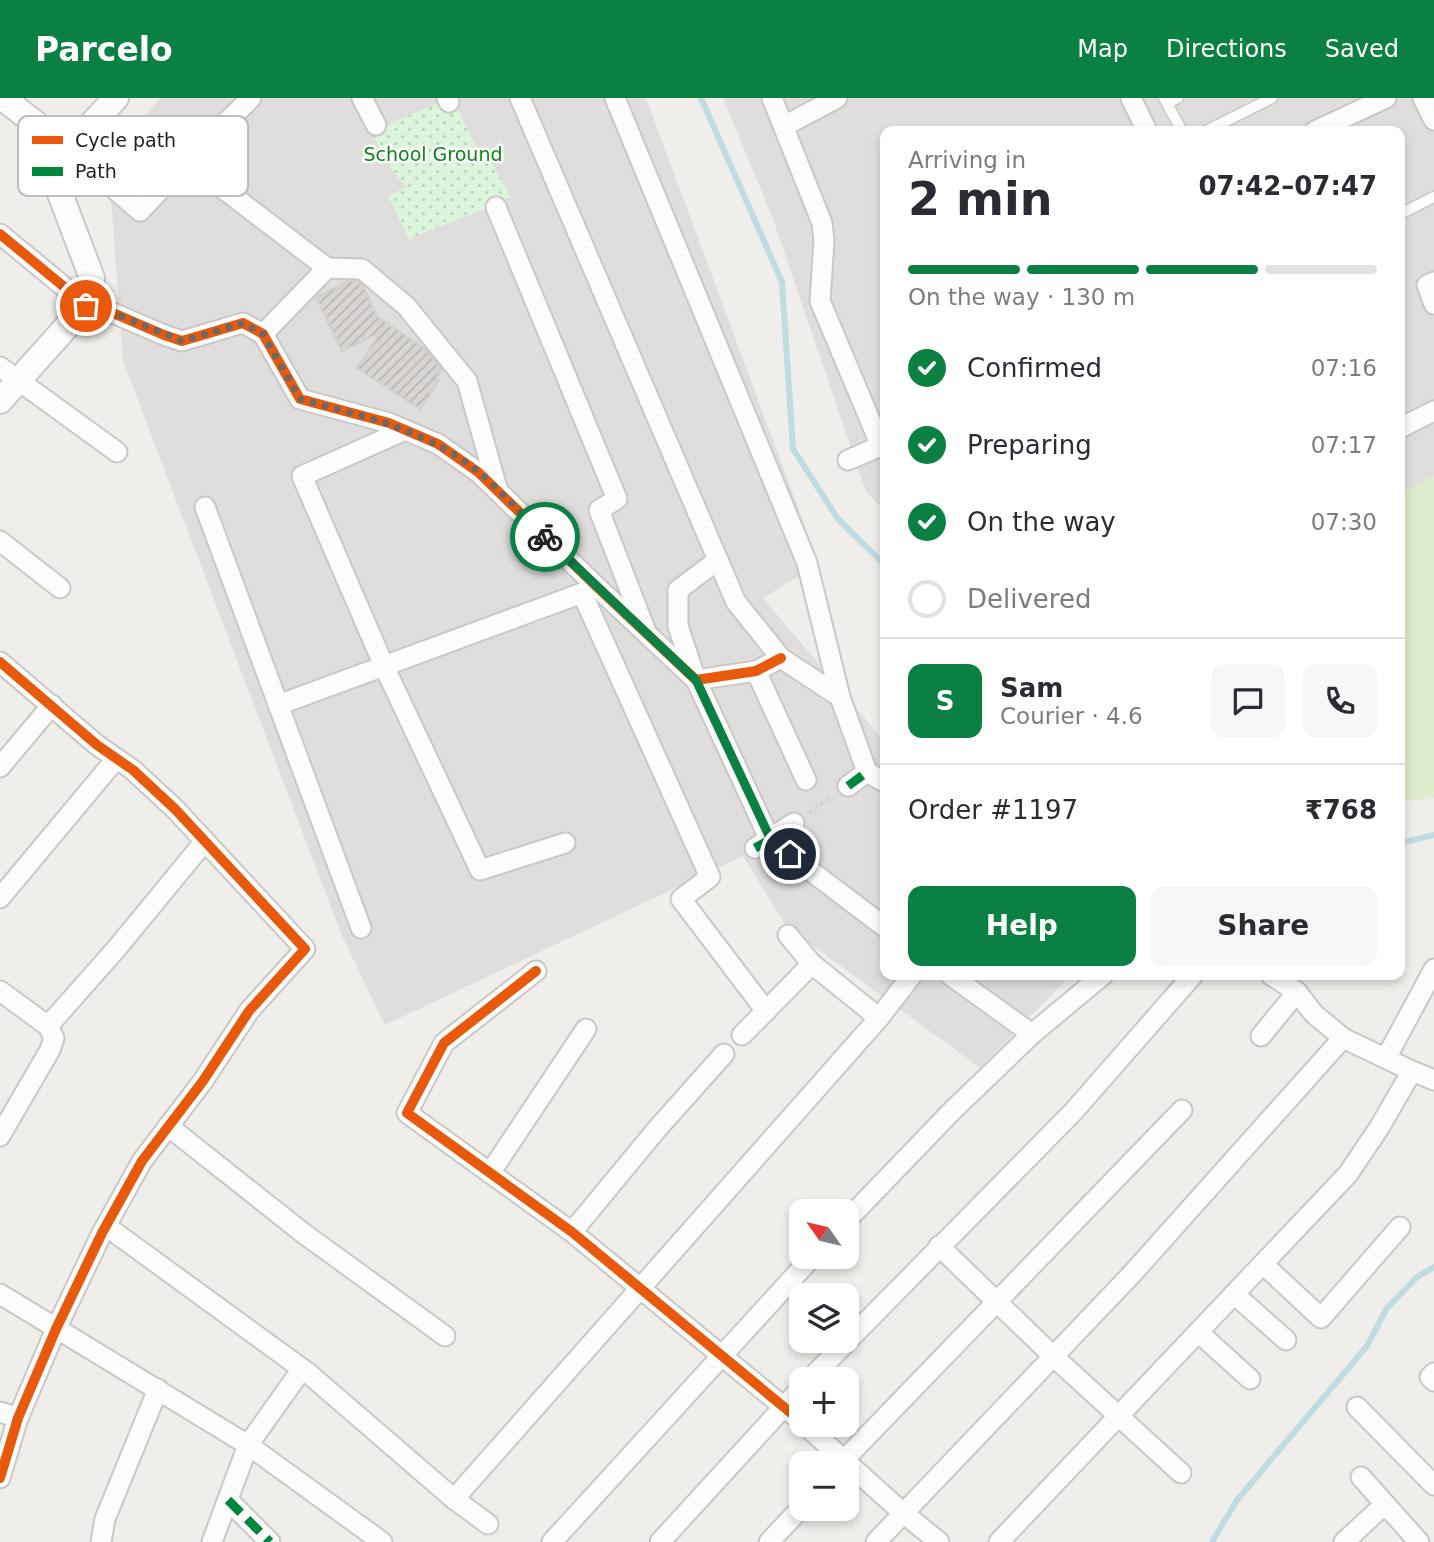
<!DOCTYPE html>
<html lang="en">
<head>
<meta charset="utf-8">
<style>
  :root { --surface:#fff; --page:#f7f7f7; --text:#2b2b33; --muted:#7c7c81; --line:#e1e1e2; --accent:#0b8043 }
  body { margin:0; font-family:"DejaVu Sans",sans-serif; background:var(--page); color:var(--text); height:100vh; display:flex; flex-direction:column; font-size:26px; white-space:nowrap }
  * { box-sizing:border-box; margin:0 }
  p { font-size:23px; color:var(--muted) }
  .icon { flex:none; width:38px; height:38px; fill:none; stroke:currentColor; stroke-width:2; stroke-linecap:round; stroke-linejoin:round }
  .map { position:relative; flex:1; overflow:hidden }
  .details { position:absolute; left:880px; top:28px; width:525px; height:854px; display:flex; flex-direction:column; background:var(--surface); border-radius:14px; box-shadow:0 4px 10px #0003 }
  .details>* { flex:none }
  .needle { width:46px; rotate:304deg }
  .buttons { position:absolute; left:789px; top:1101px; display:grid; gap:14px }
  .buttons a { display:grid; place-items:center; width:70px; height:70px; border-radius:14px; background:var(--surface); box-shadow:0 4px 10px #0003; font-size:35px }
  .pin { position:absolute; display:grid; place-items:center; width:60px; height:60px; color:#fff; margin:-30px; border:4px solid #fff; border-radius:50%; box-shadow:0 2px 7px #0007 }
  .courier { position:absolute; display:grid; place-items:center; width:70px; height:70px; margin:-35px; border:5px solid #0b8043; border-radius:50%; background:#fff; color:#222; box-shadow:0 2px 9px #0007 }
  .summary em { font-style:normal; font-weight:700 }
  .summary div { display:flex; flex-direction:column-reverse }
  .summary { display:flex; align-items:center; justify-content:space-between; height:119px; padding:0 28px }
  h1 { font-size:46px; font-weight:700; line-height:52px }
  .bar { display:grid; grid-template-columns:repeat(4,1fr); gap:10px 7px; align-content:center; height:84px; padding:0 28px }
  .bar i { height:9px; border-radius:5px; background:var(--line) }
  .bar .active { background:var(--accent) }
  .bar p { grid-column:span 4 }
  .line { display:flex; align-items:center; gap:18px; padding:0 28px; border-top:2px solid var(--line) }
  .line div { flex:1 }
  .round { display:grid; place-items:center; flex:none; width:74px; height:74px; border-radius:14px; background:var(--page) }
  ol { padding:0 28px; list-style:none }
  li { display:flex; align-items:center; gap:21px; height:77px }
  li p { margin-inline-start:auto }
  li .icon { padding:7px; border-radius:50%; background:var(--accent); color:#fff; stroke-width:4 }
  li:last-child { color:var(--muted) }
  li i { width:38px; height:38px; border:4px solid var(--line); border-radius:50% }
  .cta { display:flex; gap:14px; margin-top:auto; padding:14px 28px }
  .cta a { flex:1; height:80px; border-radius:14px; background:var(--accent); color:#fff; font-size:28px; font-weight:700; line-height:80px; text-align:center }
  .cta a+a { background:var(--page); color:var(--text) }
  header { display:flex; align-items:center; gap:42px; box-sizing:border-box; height:98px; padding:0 35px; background:var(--accent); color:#fff }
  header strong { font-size:33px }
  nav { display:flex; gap:38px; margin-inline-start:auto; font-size:24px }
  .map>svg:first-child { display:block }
</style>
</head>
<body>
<header>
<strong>Parcelo</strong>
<nav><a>Map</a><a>Directions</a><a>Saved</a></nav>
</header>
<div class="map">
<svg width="1434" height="1444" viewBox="0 0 1434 1444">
  <defs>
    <pattern id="park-dots" width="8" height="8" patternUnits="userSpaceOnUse" patternTransform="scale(1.75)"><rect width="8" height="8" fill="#daf5da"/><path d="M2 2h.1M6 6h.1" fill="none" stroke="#bbd2bb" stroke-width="1.8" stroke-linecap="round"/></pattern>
    <pattern id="building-hatch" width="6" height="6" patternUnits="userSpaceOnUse" patternTransform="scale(1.75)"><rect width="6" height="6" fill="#d7d4d2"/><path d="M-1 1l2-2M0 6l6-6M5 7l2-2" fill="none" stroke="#b8b6b4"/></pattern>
  </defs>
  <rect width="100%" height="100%" fill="#f0eeeb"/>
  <g fill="#dfdedc">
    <path d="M161,0H646L819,466L763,500L885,644L886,877H1071L980,970L786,828L743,758L385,927L342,838L123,263L108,58Z"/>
    <path d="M723,0H1434V378L1400,396V33H886L885,413L866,394L773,121Z"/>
  </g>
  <path fill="#ddeccb" d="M1434,378V701L1400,703V396Z"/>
  <path fill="url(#park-dots)" d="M452,0L479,55L486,54L511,100L409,141L388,98L406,89L392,72L370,33Z"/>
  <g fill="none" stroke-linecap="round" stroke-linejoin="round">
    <g stroke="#bfdbe3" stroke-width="6">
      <path d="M701,0L782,184L793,351L838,421L886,468"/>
      <path d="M1400,745L1434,737"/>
      <path d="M1212,1444L1237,1402L1367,1248L1387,1210L1417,1179L1434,1169"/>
    </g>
  </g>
  <path fill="url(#building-hatch)" stroke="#d3d0cc" stroke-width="2" d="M348,183H357L363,188L377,218L425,251L442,271L436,280L439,282L420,311L357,270L380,235L342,253L316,199Z"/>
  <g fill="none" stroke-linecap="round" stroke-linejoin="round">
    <g stroke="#c9c8c7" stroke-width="13">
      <g id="service">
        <path d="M1164,0L1182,33"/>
        <path d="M1167,5L1178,0"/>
        <path d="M1206,33L1272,0"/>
        <path d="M1400,116L1434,99"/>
      </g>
    </g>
    <g stroke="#c9c8c7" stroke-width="23">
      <g id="minor">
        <path d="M362,0L376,27"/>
        <path d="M447,0L449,4"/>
        <path d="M520,0L736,504L781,560L840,599L867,674L886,685"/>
        <path d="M615,0L807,465L840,599"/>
        <path d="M772,0L822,125L824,143L820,203L881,348L886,345"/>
        <path d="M1131,0L1147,33"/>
        <path d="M1423,0L1434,22"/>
        <path d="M784,28L837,0"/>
        <path d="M1315,33L1386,0"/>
        <path d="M68,51L140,113L187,63L251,0"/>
        <path d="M187,63L327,170L362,171L406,208L467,283L497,390"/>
        <path d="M496,109L617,401L599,412L645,531"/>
        <path d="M0,136L86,207L106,212L164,237L182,243L243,225L263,236L300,301L389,325L438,346L478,374L598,490L696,582L756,573L781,560"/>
        <path d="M1434,184L1427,187L1434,206"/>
        <path d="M263,236L327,170"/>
        <path d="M0,269L117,354"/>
        <path d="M1400,330L1434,313"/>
        <path d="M405,332L302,378L384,568L480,772L565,745"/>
        <path d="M848,362L881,348"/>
        <path d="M205,409L361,830"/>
        <path d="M0,443L60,490"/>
        <path d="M718,462L678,492V528L696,582L770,742L886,830"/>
        <path d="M582,495L710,779L681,801L766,913"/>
        <path d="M0,564L97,647L133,672L175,711L305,851L249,913L203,983L142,1063L102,1135L56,1231L18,1320L0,1380"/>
        <path d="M756,573L806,682"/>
        <path d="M278,607L593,491"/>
        <path d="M0,669L52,607"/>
        <path d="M848,688L867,674"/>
        <path d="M755,750L794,725"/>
        <path d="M0,800L116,661"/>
        <path d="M788,837L812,866"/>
        <path d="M536,873L444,945L407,1015L572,1134L802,1324"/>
        <path d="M950,877L1032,936"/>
        <path d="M1271,877L1297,894L1314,916L1343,940L1412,973"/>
        <path d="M0,893L48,928L54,940L50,952L0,1038"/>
        <path d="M48,928L117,850L205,743"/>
        <path d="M742,937L812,866L879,920L912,877"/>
        <path d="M1261,938L1297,894"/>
        <path d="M1386,960L1434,871"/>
        <path d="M168,1028L303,1135L445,1238"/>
        <path d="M490,1075L586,931"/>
        <path d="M847,1122L952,1013L1032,936L1103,877"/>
        <path d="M106,1128L308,1275L454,1401L488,1426"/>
        <path d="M572,1134L657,1031L724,956"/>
        <path d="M939,1148L1054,1259L1181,1375"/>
        <path d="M1263,1166L1321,1220L1400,1129"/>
        <path d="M0,1196L248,1347L382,1444"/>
        <path d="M1234,1196L1286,1242"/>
        <path d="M1198,1234L1250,1281"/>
        <path d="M1434,1275L1430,1279L1434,1283"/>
        <path d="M810,1281L1073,1014L1193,877"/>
        <path d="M1357,1309L1434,1387"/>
        <path d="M0,1314L18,1320"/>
        <path d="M804,1326L902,1414L939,1444"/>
        <path d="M841,1365L1182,1012"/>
        <path d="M1361,1379L1385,1406"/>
        <path d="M454,1401L879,920"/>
        <path d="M228,1402L270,1444"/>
        <path d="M101,1444L105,1421L158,1291"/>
        <path d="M212,1444L248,1347L302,1271"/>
        <path d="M552,1444L813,1158"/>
        <path d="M660,1444L802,1289"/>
        <path d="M769,1444L802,1409"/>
        <path d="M876,1444L1131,1177L1343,940"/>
        <path d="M999,1444L1348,1076L1379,1030L1412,973L1434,982"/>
        <path d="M1344,1444L1385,1406L1419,1444"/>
      </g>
    </g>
    <g stroke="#c9c8c7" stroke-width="28">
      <g id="tertiary">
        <path d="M3,0L68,51"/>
        <path d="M0,303L86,207L92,180L59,93L61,76L68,51L116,0"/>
      </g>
    </g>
    <path stroke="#dccecd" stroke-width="3.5" stroke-dasharray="3.5 3.5" stroke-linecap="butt" d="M809,715L831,699"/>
    <use href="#service" stroke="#fdfcfc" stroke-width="10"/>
    <use href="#minor" stroke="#fdfcfc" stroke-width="19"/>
    <use href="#tertiary" stroke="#fdfcfc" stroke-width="24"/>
    <g stroke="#00873e" stroke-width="9" stroke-dasharray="18 9" stroke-linecap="butt">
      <path d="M848,688L867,674"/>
      <path d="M755,750L770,742"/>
      <path d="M228,1402L270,1444"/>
    </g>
    <g stroke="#fff" stroke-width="15">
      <g id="cycleway">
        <path d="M0,136L86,207L106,212L164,237L182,243L243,225L263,236L300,301L389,325L438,346L478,374L598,490L696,582L756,573L781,560"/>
        <path d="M0,564L97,647L133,672L175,711L305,851L249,913L203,983L142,1063L102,1135L56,1231L18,1320L0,1380"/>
        <path d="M536,873L444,945L407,1015L572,1134L802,1324"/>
      </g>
    </g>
    <use href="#cycleway" stroke="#e8590c" stroke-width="10"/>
  </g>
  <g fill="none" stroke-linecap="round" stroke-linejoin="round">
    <path stroke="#6a6968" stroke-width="7" stroke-dasharray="0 12.6" d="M86,208L106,212L182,243L243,225L263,236L300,301C363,318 427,332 479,374C502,394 523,417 545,439"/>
    <path stroke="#0b8043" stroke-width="9" d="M545,439L696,582L771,742L790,756"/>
  </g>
  <g text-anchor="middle" stroke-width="5" stroke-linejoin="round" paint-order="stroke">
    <g font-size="19" fill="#0c8416" stroke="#fff">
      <text x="433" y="63">School Ground</text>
    </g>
  </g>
  <rect x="18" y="18" width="230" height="80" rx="10" fill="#fff" stroke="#bdbdbd" stroke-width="2"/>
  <rect x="32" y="38" width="31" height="8" fill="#e8590c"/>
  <rect x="32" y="69" width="31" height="9" fill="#00873e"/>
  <g font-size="19" fill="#222">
    <text x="75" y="49">Cycle path</text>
    <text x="75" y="80">Path</text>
  </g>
</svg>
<div class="buttons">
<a><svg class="needle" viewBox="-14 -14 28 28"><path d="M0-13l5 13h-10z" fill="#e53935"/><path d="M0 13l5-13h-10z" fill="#7c7c81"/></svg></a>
<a><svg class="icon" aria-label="layers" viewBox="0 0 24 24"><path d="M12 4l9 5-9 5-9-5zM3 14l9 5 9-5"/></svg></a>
<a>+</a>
<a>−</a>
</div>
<div class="pin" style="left:86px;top:208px;background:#ea580c"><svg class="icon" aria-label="bag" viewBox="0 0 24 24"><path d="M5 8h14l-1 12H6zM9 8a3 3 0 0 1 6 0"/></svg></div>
<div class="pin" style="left:790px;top:756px;background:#1f2937"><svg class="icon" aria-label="home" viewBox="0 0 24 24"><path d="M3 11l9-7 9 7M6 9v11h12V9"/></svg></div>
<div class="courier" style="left:545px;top:439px"><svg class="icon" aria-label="bike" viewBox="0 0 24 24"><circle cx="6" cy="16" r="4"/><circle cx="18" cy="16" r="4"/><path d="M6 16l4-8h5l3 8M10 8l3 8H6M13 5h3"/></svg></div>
<section class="details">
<div class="summary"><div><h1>2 min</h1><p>Arriving in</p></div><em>07:42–07:47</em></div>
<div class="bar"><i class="active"></i><i class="active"></i><i class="active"></i><i></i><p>On the way · 130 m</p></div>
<ol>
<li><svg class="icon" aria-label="check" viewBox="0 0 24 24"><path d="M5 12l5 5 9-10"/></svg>Confirmed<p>07:16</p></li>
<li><svg class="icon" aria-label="check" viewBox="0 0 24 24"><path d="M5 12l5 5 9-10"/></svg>Preparing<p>07:17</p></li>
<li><svg class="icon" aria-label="check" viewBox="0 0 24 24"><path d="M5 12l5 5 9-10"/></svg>On the way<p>07:30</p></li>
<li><i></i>Delivered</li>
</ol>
<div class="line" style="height:126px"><b class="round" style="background:var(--accent);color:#fff">S</b><div><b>Sam</b><p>Courier · 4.6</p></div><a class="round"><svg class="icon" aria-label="chat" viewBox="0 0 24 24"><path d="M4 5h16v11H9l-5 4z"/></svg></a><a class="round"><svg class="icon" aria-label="phone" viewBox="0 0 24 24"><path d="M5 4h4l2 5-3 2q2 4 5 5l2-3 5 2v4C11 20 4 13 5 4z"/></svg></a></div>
<div class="line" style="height:91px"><div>Order #1197</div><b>₹768</b></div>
<div class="cta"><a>Help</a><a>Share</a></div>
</section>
</div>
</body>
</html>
